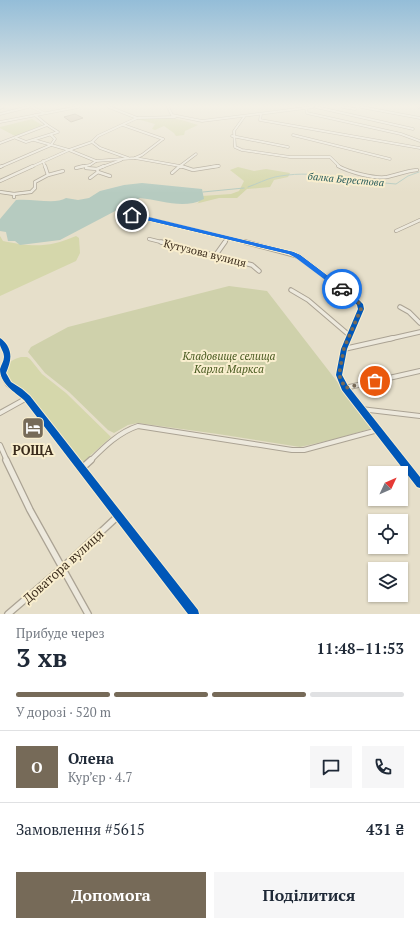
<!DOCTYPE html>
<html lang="uk">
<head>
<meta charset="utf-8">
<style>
  :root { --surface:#fff; --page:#f6f6f7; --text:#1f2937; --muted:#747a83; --line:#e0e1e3; --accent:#766a58 }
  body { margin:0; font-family:"PT Serif",serif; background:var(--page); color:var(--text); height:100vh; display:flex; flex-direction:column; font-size:15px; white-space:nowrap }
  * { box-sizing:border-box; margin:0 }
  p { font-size:13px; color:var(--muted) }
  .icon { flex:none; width:22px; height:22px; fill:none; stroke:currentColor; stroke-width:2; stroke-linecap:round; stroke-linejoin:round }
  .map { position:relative; height:614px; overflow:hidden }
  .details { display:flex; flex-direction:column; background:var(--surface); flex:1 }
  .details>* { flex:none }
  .needle { width:26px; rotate:46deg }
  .fabs { position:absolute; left:368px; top:466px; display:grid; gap:8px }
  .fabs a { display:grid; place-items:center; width:40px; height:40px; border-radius:0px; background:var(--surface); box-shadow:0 1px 3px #0004; font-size:20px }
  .pin { position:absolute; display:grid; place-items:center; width:34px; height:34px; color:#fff; margin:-17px; border:2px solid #fff; border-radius:50%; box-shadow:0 1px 4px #0007 }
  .courier { position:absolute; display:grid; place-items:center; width:40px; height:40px; margin:-20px; border:3px solid #1a73e8; border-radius:50%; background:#fff; color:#222; box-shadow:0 1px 5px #0007 }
  .overview em { font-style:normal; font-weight:700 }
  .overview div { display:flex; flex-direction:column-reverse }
  .overview { display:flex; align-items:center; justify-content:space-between; height:68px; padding:0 16px }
  h1 { font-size:26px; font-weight:700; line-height:30px }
  .bar { display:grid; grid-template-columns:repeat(4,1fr); gap:6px 4px; align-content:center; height:48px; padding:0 16px }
  .bar i { height:5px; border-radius:3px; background:var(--line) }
  .bar .active { background:var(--accent) }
  .bar p { grid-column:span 4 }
  .line { display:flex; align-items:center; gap:10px; padding:0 16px; border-top:1px solid var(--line) }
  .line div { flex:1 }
  .round { display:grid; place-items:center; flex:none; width:42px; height:42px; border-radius:0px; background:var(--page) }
  .button { display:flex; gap:8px; margin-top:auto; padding:8px 16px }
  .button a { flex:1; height:46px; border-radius:0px; background:var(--accent); color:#fff; font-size:16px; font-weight:700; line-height:46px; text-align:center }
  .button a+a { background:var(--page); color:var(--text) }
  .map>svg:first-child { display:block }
</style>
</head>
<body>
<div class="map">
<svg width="420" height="614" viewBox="0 0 420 614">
  <rect width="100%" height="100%" fill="#e6dfca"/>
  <g fill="#d5d7ab">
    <path d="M162,117L182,120L198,125L185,131L184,135L176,136L174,133L164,126L155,130L152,129L155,124L137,119Z"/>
    <path d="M32,119L42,125L15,136L0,128V127Z"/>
    <path d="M238,167L254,171L266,169L290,173L288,177L274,180L270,187L247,189L237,198H219L195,204L198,203L202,196L231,194L239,191L244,181L230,170Z"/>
    <path d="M0,236L3,241C32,247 48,248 76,236L79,238L80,253L76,261L0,296Z"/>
    <path d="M21,357H27L30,359L42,374L66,393L111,437L83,462L79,461C62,440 46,416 28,395C21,388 8,385 5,375C2,365 13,359 21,357Z"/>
  </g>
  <path fill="#cfd1ab" d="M229,286L267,291L373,428L335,439L300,447L218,434L138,423L128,425L114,433L108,430L69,392L45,373L28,352L31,347L68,327Z"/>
  <path fill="#b6cbc0" d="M142,183L202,189L204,199C183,210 162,200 140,198L60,240L20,245L15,241H8L6,232L0,231V219L16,200C32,198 55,205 66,198L78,200L89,198L100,191L124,185Z"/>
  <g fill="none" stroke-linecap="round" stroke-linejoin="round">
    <g stroke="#b6cbc0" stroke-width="1">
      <path d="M248,187C257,184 266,179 275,177C289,174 315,172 328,178L396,184L408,176L419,172"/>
      <path d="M203,192L244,188"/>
    </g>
  </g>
  <path fill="#cabdaa" stroke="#a69a89" d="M75,114L83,118L71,122L64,117Z"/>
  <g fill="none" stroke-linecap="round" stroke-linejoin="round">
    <g stroke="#aba394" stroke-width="3">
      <g id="street-far4">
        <path d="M32,107L44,113"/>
        <path d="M109,107L137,118L175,117"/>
        <path d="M168,107L172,115L202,121L313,107"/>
        <path d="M316,107L413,129"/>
        <path d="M343,107L355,109"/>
        <path d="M361,107L420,118"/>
        <path d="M0,108L3,107"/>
        <path d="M306,108L307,113L401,134L420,141"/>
        <path d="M0,114L28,107"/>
        <path d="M261,114L260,120L420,148"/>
        <path d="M244,117L234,131L235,147L242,150L290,157H330L340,167"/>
        <path d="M0,122L78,107"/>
        <path d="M123,125L163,139"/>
        <path d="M293,135L390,159"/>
        <path d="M232,136L288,147"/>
        <path d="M16,138L26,142L58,132L47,125"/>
        <path d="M34,140L69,150L96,161L135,158L142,155L163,139"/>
        <path d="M92,142L100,148L128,158"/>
        <path d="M0,143L47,125L35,115"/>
        <path d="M135,158L180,166L196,154"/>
        <path d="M43,161L45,167"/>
        <path d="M0,167L51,145L55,139L51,135"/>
        <path d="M31,167L69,150L92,142L98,136L137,118"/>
        <path d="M80,167L90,165L96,161"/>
        <path d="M102,167L121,160"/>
        <path d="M179,167H184"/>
        <path d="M211,167L219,166"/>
      </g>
    </g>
    <g stroke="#aba394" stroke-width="4">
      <g id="street-far3">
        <path d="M45,166L48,175L63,171"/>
        <path d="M86,166V168L97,169L98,172L110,176"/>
        <path d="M181,166L193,170L218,166"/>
        <path d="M338,166C349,172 374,179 387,177C397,175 406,171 417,170"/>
        <path d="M0,167L2,166"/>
        <path d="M76,168L84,166"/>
        <path d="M97,169L104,166"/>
        <path d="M172,173L180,166"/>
        <path d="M90,178L98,172"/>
        <path d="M0,181L33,166"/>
        <path d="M0,192L14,194V197"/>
        <path d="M14,194L31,192L35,188V182L48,175"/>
        <path d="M132,215L249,243"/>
        <path d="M396,231L420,220"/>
        <path d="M149,239L165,243"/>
        <path d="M224,243L228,238"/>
      </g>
    </g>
    <g stroke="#aba394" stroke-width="5.5">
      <g id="street-far2">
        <path d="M161,242L252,265L259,271"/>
        <path d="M245,242L298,256L356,300L360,304L361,309L348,339"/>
        <path d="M215,256L225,242"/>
        <path d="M291,290L308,300L349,335"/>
        <path d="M400,307L409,312L420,323"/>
        <path d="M389,339L420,332"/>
      </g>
    </g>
    <g stroke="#aba394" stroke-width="6">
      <g id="street-far1">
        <path d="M349,338L344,349L339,375L345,388L402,461"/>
        <path d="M0,341C9,353 7,360 2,373L8,384L27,398L75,461"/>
        <path d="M344,349L393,338"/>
        <path d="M345,388L420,371"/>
        <path d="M361,409L420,416"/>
        <path d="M0,413L27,398"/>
        <path d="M0,445L7,461"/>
        <path d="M90,461C104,447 119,432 138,426L292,450H304L378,430"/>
      </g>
    </g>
    <g stroke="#aba394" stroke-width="8">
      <g id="street">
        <path d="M6,460L30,510L88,614"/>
        <path d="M75,460L194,614"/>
        <path d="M401,460L420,484"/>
        <path d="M81,469L91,460"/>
        <path d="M8,614L63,567L118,516"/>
      </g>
    </g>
    <use href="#street-far4" stroke="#ede9dd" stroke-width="2"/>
    <use href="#street-far3" stroke="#ede9dd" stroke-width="2.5"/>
    <use href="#street-far2" stroke="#ede9dd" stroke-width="3.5"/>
    <use href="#street-far1" stroke="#ede9dd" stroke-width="4"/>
    <use href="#street" stroke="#ede9dd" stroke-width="5.5"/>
    <g stroke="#aca89d" stroke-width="2">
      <path id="rail" d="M418,107L420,108"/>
    </g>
    <use href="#rail" stroke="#f9eece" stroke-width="1" stroke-dasharray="2" stroke-linecap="butt"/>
    <g stroke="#f9eece" stroke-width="2">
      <g id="cycleway">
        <path d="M130,214H132L293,252L300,255L358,299L363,304L364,309L347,349L342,375L348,386L420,477V488L417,487L342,390L336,375L341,349L358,309L357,305L354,301L296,257L289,254L130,216Z"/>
        <path d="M0,338C3,340 5,342 7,345C13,355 10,363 6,373L11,382L22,389L30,396L198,610L199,614H188L24,400C15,392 0,384 0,369C1,365 4,361 4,357C4,352 1,349 0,345C0,343 0,341 0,338Z"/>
      </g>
    </g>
    <use href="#cycleway" fill="#0057b8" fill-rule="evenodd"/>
  </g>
  <linearGradient id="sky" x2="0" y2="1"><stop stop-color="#94bdd8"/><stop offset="0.55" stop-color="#f4f1e7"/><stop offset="1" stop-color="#f4f1e7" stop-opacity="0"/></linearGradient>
  <rect width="420" height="193" fill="url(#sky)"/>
  <path fill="#1a73e8" d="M132,213L293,252L300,255L345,289L344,291H340L296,258L289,254L130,216V215Z"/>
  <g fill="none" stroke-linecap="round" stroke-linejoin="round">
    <path stroke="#766a58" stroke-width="4" stroke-dasharray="0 7.2" d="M342,289L360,304L361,309L344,348L339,375L345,388L375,381"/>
  </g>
  <defs>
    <g id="hotel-square" transform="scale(1.15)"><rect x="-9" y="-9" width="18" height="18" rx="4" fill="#766a58" stroke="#f9eece"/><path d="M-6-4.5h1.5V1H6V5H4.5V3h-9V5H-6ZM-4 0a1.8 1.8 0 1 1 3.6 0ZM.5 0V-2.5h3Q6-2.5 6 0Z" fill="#fff"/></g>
  </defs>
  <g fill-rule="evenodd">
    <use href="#hotel-square" x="33" y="428"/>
  </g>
  <g text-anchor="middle" stroke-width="4" stroke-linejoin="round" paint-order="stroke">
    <g font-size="10" font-style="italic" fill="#285c5b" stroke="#f9eece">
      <text transform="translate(346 179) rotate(5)" y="4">балка Берестова</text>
    </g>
    <g font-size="11" fill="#3a2b1b" stroke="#f9eece">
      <text transform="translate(205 253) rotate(14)" y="4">Кутузова вулиця</text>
    </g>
    <g font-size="11" font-style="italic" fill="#48591f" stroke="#f9eece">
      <text x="229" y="360">Кладовище селища<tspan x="229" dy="13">Карла Маркса</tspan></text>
    </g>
    <g font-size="13" font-weight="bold" fill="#3a2b1b" stroke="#f9eece">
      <text x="33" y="455">РОЩА</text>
    </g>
    <g font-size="13" fill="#3a2b1b" stroke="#f9eece">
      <text transform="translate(63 566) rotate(-42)" y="5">Доватора вулиця</text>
    </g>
  </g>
</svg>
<div class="fabs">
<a><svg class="needle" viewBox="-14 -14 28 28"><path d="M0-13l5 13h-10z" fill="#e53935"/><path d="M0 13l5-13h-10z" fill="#747a83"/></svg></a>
<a><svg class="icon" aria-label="locate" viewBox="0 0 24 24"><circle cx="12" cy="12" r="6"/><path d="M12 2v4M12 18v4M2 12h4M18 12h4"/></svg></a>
<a><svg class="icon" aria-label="layers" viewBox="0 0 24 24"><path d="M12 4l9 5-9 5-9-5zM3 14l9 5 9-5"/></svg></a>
</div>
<div class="pin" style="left:375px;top:381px;background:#ea580c"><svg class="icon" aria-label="bag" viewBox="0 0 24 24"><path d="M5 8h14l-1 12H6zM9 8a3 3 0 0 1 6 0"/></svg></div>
<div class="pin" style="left:132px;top:215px;background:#1f2937"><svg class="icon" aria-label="home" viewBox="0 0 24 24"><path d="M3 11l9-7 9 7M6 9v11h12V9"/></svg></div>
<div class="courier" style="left:342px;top:289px"><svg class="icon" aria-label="car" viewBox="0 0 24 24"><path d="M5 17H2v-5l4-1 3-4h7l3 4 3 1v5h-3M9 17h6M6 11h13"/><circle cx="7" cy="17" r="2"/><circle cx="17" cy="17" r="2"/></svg></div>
</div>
<section class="details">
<div class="overview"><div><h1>3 хв</h1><p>Прибуде через</p></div><em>11:48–11:53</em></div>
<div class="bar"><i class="active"></i><i class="active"></i><i class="active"></i><i></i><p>У дорозі · 520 m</p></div>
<div class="line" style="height:72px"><b class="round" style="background:var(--accent);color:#fff">О</b><div><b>Олена</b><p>Кур’єр · 4.7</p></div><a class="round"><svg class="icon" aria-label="chat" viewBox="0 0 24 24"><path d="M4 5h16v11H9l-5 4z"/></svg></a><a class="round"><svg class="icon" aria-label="phone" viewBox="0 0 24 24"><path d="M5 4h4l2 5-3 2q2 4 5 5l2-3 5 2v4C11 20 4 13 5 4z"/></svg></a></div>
<div class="line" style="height:52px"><div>Замовлення #5615</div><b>431 ₴</b></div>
<div class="button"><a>Допомога</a><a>Поділитися</a></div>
</section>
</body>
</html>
